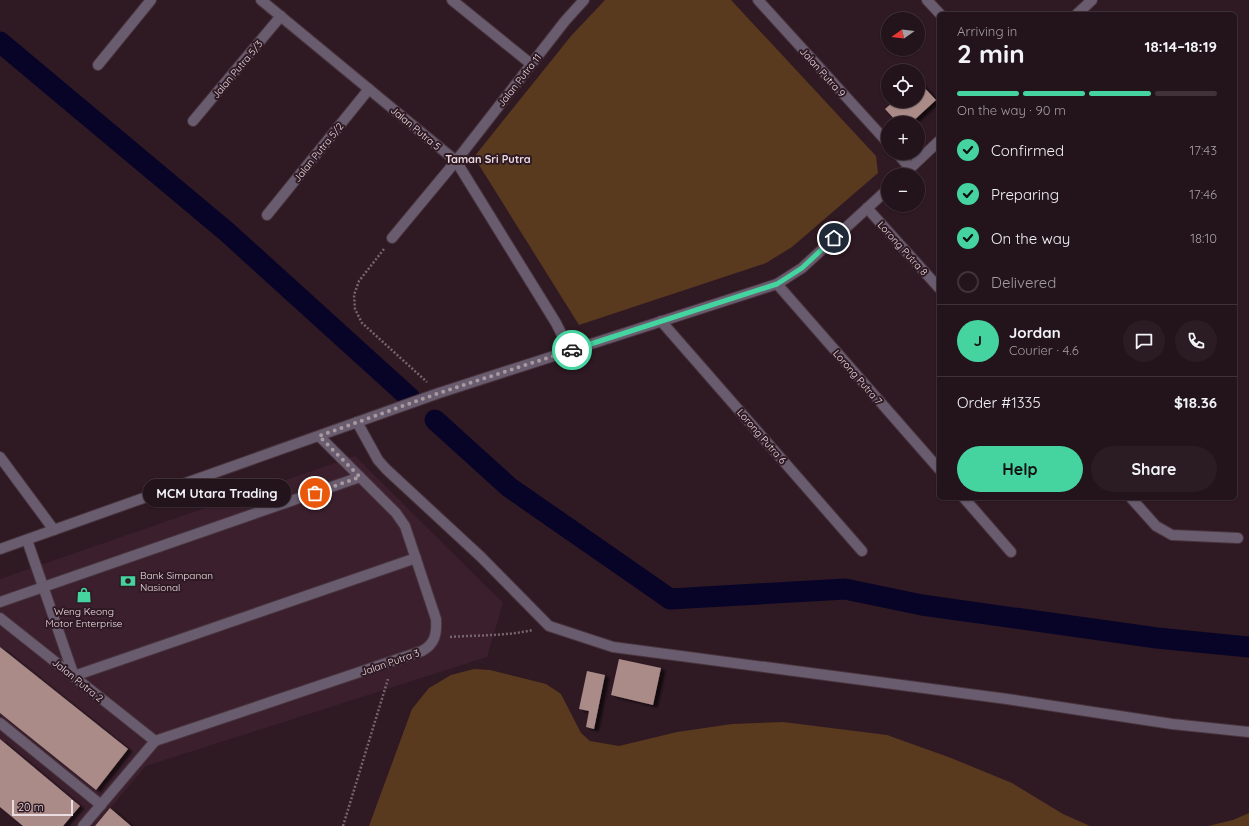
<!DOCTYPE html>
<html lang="en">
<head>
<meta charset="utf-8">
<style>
  :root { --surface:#23131a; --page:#2b1c23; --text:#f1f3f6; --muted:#a39ea2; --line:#403239; --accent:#45d49f }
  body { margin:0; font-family:Quicksand,sans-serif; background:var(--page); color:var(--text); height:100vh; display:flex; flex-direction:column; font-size:15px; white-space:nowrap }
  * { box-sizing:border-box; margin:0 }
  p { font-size:13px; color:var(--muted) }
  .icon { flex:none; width:22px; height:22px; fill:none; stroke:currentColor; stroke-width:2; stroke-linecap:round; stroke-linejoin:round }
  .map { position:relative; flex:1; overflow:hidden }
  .details { position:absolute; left:937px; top:12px; width:300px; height:488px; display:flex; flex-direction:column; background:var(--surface); border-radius:6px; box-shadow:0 1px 3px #0004,0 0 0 1px var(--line) }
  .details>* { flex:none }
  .needle { width:26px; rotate:256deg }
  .buttons { position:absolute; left:881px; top:12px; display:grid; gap:8px }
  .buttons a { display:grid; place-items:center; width:44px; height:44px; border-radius:50%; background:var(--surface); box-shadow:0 1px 3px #0004,0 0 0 1px var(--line); font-size:20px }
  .scale { position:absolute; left:12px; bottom:10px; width:61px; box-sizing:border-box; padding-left:4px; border:2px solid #ebdce2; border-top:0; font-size:11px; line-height:14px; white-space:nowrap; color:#ebdce2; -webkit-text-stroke:3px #2f1923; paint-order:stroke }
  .pin { position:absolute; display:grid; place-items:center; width:34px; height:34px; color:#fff; margin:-17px; border:2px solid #fff; border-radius:50%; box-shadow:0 1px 4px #0007 }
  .courier { position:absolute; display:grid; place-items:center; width:40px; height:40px; margin:-20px; border:3px solid #45d49f; border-radius:50%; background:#fff; color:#222; box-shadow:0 1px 5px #0007 }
  .bubble { position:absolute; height:28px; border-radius:14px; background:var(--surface); box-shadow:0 1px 3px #0004,0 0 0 1px var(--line); font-size:13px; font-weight:700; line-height:28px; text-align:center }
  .overview em { font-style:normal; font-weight:700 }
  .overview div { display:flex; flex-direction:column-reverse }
  .overview { display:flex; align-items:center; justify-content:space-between; height:68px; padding:0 20px }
  h1 { font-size:26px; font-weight:700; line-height:30px }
  .bar { display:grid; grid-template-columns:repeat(4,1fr); gap:6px 4px; align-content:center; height:48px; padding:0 20px }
  .bar i { height:5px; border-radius:3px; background:var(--line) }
  .bar .current { background:var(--accent) }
  .bar p { grid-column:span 4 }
  .line { display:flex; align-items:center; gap:10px; padding:0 20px; border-top:1px solid var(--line) }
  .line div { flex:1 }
  .round { display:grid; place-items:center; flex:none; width:42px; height:42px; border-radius:21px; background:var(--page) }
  ol { padding:0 20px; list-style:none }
  li { display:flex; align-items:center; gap:12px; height:44px }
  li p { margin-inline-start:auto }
  li .icon { padding:4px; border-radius:50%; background:var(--accent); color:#111; stroke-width:4 }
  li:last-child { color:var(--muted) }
  li i { width:22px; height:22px; border:2px solid var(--line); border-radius:50% }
  .cta { display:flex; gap:8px; margin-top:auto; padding:8px 20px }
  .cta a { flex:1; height:46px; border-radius:24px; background:var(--accent); color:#111; font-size:16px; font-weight:700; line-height:46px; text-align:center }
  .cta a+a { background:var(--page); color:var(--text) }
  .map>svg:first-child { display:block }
</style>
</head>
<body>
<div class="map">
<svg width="1249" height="826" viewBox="0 0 1249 826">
  <defs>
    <filter id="shadow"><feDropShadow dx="4.5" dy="2.5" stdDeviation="1" flood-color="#0009"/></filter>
  </defs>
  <rect width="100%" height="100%" fill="#2f1923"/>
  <path fill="#3b1f2d" d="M355,456L503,603L487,657L146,766L95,826H23L0,807V579Z"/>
  <g fill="#5a3a1e">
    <path d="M605,0H731L876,156L878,173L792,247L766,263L579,325L474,157L571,36Z"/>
    <path d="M474,669L490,670L546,684L561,694L581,733L590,741L619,746L677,732L732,724L783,722L887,735L951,758L1012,783L1063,814L1090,826H369L412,709L429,688L451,675Z"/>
    <path d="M1249,813V826H1208L1233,820Z"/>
  </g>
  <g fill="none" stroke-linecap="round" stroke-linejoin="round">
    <g stroke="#080427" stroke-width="21">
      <path d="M0,42L227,232L410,398"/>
      <path d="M435,420L509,487L670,599L845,589L922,605L1157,638L1249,647"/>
    </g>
  </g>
  <g fill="#aa8b88" filter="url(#shadow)">
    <path d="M918,81L936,100L911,123H898L885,109L894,101H918Z"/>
    <path d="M0,647L128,749L96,790L0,713Z"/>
    <path d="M619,659L661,668L653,705L611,695Z"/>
    <path d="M587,671L605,675L594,729L586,727L589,711L579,709Z"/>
    <path d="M0,739L80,806L63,826H23L0,807Z"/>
    <path d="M110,808L131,826H95Z"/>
  </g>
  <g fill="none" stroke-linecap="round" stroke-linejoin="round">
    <g stroke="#49343e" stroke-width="12">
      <g id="minor">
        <path d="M261,0L456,161L556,323L570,351"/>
        <path d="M452,0L531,64"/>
        <path d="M758,0L888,143"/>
        <path d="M927,0L940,14"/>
        <path d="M1077,14L1092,0"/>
        <path d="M98,65L151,0"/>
        <path d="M193,121L281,16"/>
        <path d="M897,153L910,168"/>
        <path d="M903,175L939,141"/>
        <path d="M867,208L939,288"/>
        <path d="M267,215L369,89"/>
        <path d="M392,238L456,161L565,21L584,0"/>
        <path d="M777,284L939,469"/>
        <path d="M661,321L862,551"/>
        <path d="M357,422L378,460L386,469L481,557L549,626L613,647L1007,699L1172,724L1249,732"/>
        <path d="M0,457L54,530"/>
        <path d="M964,498L1011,552"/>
        <path d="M1131,498L1156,526L1172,535L1238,538"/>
        <path d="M27,540L74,676L416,558"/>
        <path d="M0,549L439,393L777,284L802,268L888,189"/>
        <path d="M0,602L360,477"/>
        <path d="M0,618L155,741"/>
        <path d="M0,723L101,805"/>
        <path d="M155,741L422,651C435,644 437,634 436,619L405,526L396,513L319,436"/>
        <path d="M83,826L155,741"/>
      </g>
    </g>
    <g stroke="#77646c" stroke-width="2.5" stroke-dasharray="2 2" stroke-linecap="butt">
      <path d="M384,249L359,281L354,295L355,309L362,323L427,382"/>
      <path d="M450,637C478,635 506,636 533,630"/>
      <path d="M343,826L388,679"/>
    </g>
    <use href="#minor" stroke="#685c6e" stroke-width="10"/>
  </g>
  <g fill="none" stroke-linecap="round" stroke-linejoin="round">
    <path stroke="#a9989f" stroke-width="4" stroke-dasharray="0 7.2" d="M315,493L360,477L319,436L439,393L572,350"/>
    <path stroke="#45d49f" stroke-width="5" d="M572,350L777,284L802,268L834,238"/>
  </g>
  <defs>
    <g id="bank-bare" transform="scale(1.2)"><path d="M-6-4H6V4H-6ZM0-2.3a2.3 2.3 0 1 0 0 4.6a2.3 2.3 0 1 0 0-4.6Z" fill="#45d49f" stroke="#2f1923" stroke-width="2.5" paint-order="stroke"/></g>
    <g id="shop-bare" transform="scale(1.2)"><path d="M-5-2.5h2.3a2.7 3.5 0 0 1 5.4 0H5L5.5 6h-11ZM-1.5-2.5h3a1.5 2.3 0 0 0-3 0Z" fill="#45d49f" stroke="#2f1923" stroke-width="2.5" paint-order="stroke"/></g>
  </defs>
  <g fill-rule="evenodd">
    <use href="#bank-bare" x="128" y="581"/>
    <use href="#shop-bare" x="84" y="595"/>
  </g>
  <g text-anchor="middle" stroke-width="4" stroke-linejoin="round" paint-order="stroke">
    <g font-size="10" fill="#ebdce2" stroke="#2f1923">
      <text transform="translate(237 69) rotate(-50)" y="4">Jalan Putra 5/3</text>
      <text transform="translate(823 72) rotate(48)" y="4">Jalan Putra 9</text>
      <text transform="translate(519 80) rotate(-52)" y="4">Jalan Putra 11</text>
      <text transform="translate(416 128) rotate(40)" y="4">Jalan Putra 5</text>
      <text transform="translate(318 152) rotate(-51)" y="4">Jalan Putra 5/2</text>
      <text transform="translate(903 248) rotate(48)" y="4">Lorong Putra 8</text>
      <text transform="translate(858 377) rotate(49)" y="4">Lorong Putra 7</text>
      <text transform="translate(762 436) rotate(49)" y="4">Lorong Putra 6</text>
      <text transform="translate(390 662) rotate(-19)" y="4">Jalan Putra 3</text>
      <text transform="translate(78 680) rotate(39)" y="4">Jalan Putra 2</text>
    </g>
    <g font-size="10" fill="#ebdce2" stroke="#2f1923" text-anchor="start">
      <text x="140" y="579">Bank Simpanan<tspan x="140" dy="12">Nasional</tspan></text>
      <text x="84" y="615" text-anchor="middle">Weng Keong<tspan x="84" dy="12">Motor Enterprise</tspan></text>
    </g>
    <g font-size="11" font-weight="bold" fill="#ebdce2" stroke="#2f1923">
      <text x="488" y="163">Taman Sri Putra</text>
    </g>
  </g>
</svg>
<div class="buttons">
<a><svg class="needle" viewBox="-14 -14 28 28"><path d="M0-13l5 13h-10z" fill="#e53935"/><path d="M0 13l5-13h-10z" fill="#a39ea2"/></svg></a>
<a><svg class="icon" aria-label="locate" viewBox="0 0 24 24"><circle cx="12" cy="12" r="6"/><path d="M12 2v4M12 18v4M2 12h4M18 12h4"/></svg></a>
<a>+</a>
<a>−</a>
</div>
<div class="scale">20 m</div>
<div class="pin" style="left:315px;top:493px;background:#ea580c"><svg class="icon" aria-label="bag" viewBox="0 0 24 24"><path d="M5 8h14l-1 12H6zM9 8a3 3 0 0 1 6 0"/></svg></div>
<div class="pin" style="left:834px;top:238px;background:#1f2937"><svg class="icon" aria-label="home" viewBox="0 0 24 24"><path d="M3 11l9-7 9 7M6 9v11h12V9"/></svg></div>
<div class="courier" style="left:572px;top:350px"><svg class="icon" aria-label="car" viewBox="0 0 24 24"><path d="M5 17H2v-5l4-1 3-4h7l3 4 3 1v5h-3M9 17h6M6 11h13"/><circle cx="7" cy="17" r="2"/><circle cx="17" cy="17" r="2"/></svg></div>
<div class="bubble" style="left:143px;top:479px;width:148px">MCM Utara Trading</div>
<section class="details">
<div class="overview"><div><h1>2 min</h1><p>Arriving in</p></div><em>18:14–18:19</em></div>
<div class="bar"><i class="current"></i><i class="current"></i><i class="current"></i><i></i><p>On the way · 90 m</p></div>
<ol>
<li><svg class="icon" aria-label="check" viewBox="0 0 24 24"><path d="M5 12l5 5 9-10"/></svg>Confirmed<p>17:43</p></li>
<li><svg class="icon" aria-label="check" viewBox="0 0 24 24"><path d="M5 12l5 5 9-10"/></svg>Preparing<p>17:46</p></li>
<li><svg class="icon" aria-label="check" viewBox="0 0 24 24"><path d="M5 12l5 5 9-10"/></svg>On the way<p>18:10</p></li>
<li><i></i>Delivered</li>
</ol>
<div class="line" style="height:72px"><b class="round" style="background:var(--accent);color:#111">J</b><div><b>Jordan</b><p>Courier · 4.6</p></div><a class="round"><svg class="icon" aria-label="chat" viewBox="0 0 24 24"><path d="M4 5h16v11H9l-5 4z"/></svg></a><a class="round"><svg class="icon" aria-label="phone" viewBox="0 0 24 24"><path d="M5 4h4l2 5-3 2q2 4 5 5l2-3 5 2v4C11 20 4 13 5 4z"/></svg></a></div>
<div class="line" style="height:52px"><div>Order #1335</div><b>$18.36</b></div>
<div class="cta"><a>Help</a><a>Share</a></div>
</section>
</div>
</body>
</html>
